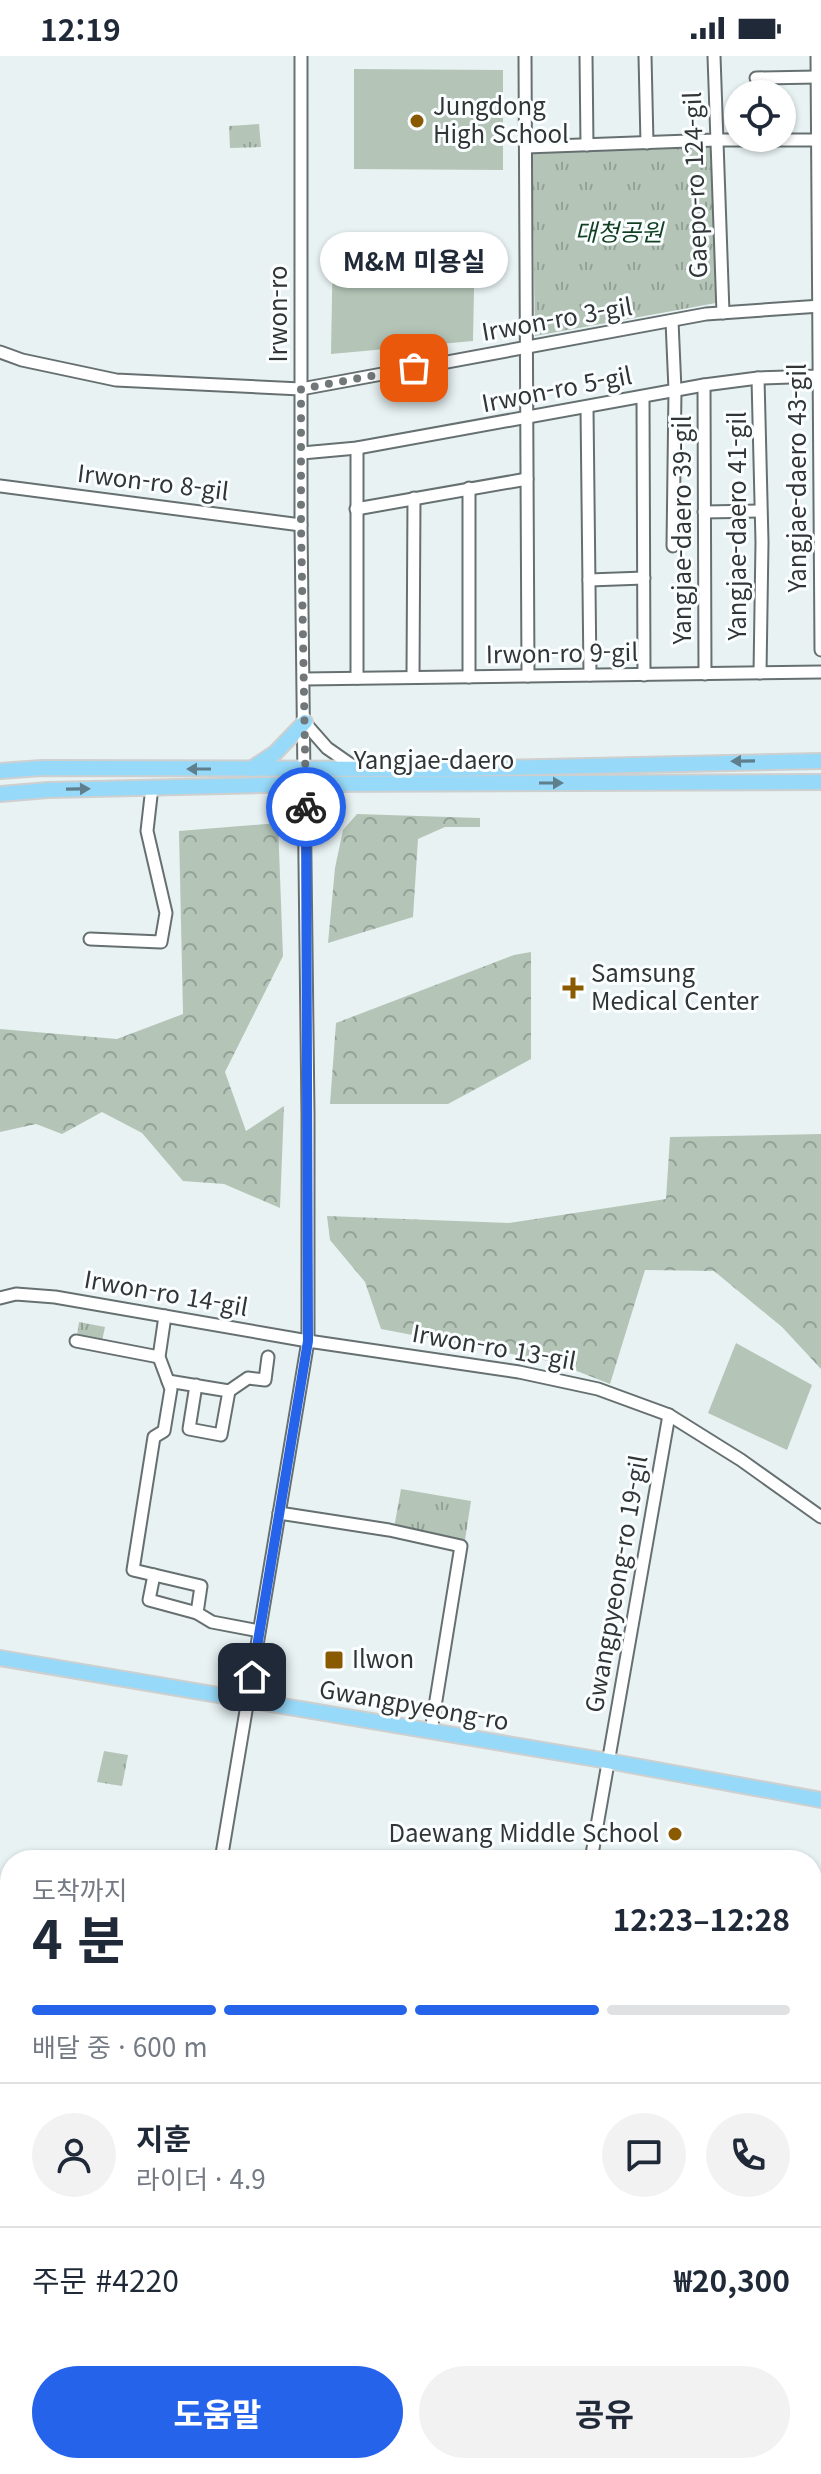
<!DOCTYPE html>
<html lang="ko">
<head>
<meta charset="utf-8">
<style>
  :root { --surface:#fff; --page:#f2f2f3; --text:#1f2937; --muted:#747a83; --line:#e0e1e3; --accent:#2563eb }
  body { margin:0; font-family:Georgia,"Noto Sans KR",serif; background:var(--page); color:var(--text); height:100vh; display:flex; flex-direction:column; font-size:30px; white-space:nowrap }
  * { box-sizing:border-box; margin:0 }
  p { font-size:26px; color:var(--muted) }
  .icon { flex:none; width:44px; height:44px; fill:none; stroke:currentColor; stroke-width:2; stroke-linecap:round; stroke-linejoin:round }
  .map { position:relative; flex:1; overflow:hidden }
  .drawer { position:absolute; left:0px; top:1794px; width:822px; height:624px; display:flex; flex-direction:column; background:var(--surface); border-radius:32px 32px 0 0; box-shadow:0 2px 6px #0004 }
  .drawer>* { flex:none }
  .controls { position:absolute; left:724px; top:24px; display:grid; gap:16px }
  .controls a { display:grid; place-items:center; width:72px; height:72px; border-radius:50%; background:var(--surface); box-shadow:0 2px 6px #0004; font-size:40px }
  .pin { position:absolute; display:grid; place-items:center; width:68px; height:68px; color:#fff; margin:-34px; border-radius:16px; box-shadow:0 4px 12px #0006 }
  .courier { position:absolute; display:grid; place-items:center; width:80px; height:80px; margin:-40px; border:6px solid #2563eb; border-radius:50%; background:#fff; color:#222; box-shadow:0 2px 10px #0007 }
  .bubble { position:absolute; height:56px; border-radius:28px; background:var(--surface); box-shadow:0 2px 6px #0004; font-size:26px; font-weight:700; line-height:56px; text-align:center }
  .overview em { font-style:normal; font-weight:700 }
  .overview div { display:flex; flex-direction:column-reverse }
  .overview { display:flex; align-items:center; justify-content:space-between; height:136px; padding:0 32px }
  h1 { font-size:52px; font-weight:700; line-height:60px }
  .bar { display:grid; grid-template-columns:repeat(4,1fr); gap:12px 8px; align-content:center; height:96px; padding:0 32px }
  .bar i { height:10px; border-radius:6px; background:var(--line) }
  .bar .current { background:var(--accent) }
  .bar p { grid-column:span 4 }
  .line { display:flex; align-items:center; gap:20px; padding:0 32px; border-top:2px solid var(--line) }
  .line div { flex:1 }
  .round { display:grid; place-items:center; flex:none; width:84px; height:84px; border-radius:42px; background:var(--page) }
  .primary-button { display:flex; gap:16px; margin-top:auto; padding:16px 32px }
  .primary-button a { flex:1; height:92px; border-radius:48px; background:var(--accent); color:#fff; font-size:32px; font-weight:700; line-height:92px; text-align:center }
  .primary-button a+a { background:var(--page); color:var(--text) }
  .status { display:flex; justify-content:space-between; align-items:center; height:56px; padding:0 40px; background:var(--surface); direction:ltr }
  .status svg { height:22px; fill:currentColor }
  .map>svg:first-child { display:block }
</style>
</head>
<body>
<div class="status"><b>12:19</b><svg viewBox="0 0 49 12"><path d="M0 12V9h3v3zM5 12V6h3v6zM10 12V3h3v9zM15 12V0h3v12zM26 1h20v11H26zM47 4h2v5h-2z"/></svg></div>
<div class="map">
<svg width="821" height="2418" viewBox="0 0 821 2418">
  <defs>
    <pattern id="forest-crowns" width="20" height="18" patternUnits="userSpaceOnUse" patternTransform="scale(2)"><rect width="20" height="18" fill="#b4c5b8"/><path d="M2 6a3 3 0 1 1 6 0M12 15a3 3 0 1 1 6 0" fill="none" stroke="#93a196"/></pattern>
    <pattern id="park-tufts" width="24" height="20" patternUnits="userSpaceOnUse" patternTransform="scale(2)"><rect width="24" height="20" fill="#b4c5b8"/><path d="M3 7l-1-3M5 7V3M7 7l1-3M15 17l-1-3M17 17v-4M19 17l1-3" fill="none" stroke="#93a196"/></pattern>
  </defs>
  <rect width="100%" height="100%" fill="#e8f2f3"/>
  <g fill="#b4c5b8">
    <path d="M354,13L503,14V114L354,113Z"/>
    <path d="M333,184H475L473,285L331,298Z"/>
    <path d="M736,1287L812,1329L787,1394L708,1357Z"/>
  </g>
  <g fill="url(#forest-crowns)">
    <path d="M357,758L480,762V771H445L418,783L413,861L328,887L335,812L343,774Z"/>
    <path d="M278,767L283,900L225,1016L246,1075L284,1050L280,1152L224,1128L183,1125L142,1077L102,1056L62,1078L36,1068L0,1076V973L117,983L183,958L179,775Z"/>
    <path d="M531,896V1003L448,1048H330L336,967L514,899Z"/>
    <path d="M821,1078V1313L782,1271L714,1215L645,1214L610,1328L554,1306L381,1273L365,1226L330,1184L327,1160L509,1167L666,1143L670,1081Z"/>
    <path d="M812,1845L821,1847V2115L812,2121Z"/>
    <path d="M0,2144L10,2146V2408H489L494,2418H0Z"/>
  </g>
  <g fill="url(#park-tufts)">
    <path d="M259,68L261,91L230,92L229,70Z"/>
    <path d="M712,89L716,247L535,280L532,95Z"/>
    <path d="M79,1266L105,1271L102,1285L77,1280Z"/>
    <path d="M401,1433L471,1445L465,1484L394,1472Z"/>
    <path d="M104,1695L128,1699L122,1730L97,1726Z"/>
    <path d="M812,2363L821,2372V2418H781L758,2408H812Z"/>
  </g>
  <g fill="none" stroke-linecap="round" stroke-linejoin="round">
    <g stroke="#677071" stroke-width="15">
      <g id="minor">
        <path d="M525,0L528,620"/>
        <path d="M586,0L587,89"/>
        <path d="M645,0L647,87"/>
        <path d="M714,0L723,257"/>
        <path d="M817,0L821,594"/>
        <path d="M756,22L817,21"/>
        <path d="M526,91L716,84H821"/>
        <path d="M672,265L675,334L673,490"/>
        <path d="M0,296L22,304L116,324L301,333L706,258L821,250"/>
        <path d="M758,322L762,486L760,617"/>
        <path d="M704,329L705,618"/>
        <path d="M643,341L644,619"/>
        <path d="M587,352L590,619"/>
        <path d="M357,392V622"/>
        <path d="M302,397L357,392L704,329L758,322L821,320"/>
        <path d="M0,430L301,469"/>
        <path d="M356,453L527,423"/>
        <path d="M704,456L760,455"/>
        <path d="M589,524L644,522"/>
        <path d="M413,621L414,442"/>
        <path d="M469,621V432"/>
        <path d="M304,623L821,616"/>
        <path d="M305,667L327,692L357,713"/>
        <path d="M90,883L161,886L166,857L147,775L152,731"/>
        <path d="M0,1242L16,1238L55,1241L308,1285L519,1316L598,1333L669,1359L741,1404L821,1461"/>
        <path d="M165,1260L159,1301L171,1333L164,1375L154,1381L133,1514L201,1530L197,1557L212,1566L259,1575"/>
        <path d="M76,1285L159,1301"/>
        <path d="M168,1325L229,1335L221,1379L189,1373L196,1329"/>
        <path d="M229,1335L248,1322L265,1324L268,1301"/>
        <path d="M279,1457L389,1474L461,1490L431,1675"/>
        <path d="M154,1519L149,1544L197,1557"/>
        <path d="M221,1804L308,1285V1059L301,469V0"/>
        <path d="M591,1804L669,1359"/>
        <path d="M0,1917L10,1919"/>
        <path d="M812,2140L821,2137"/>
      </g>
    </g>
    <g stroke="#cecfcf" stroke-width="18">
      <g id="major">
        <path d="M251,713L275,697L305,666"/>
        <path d="M0,715L42,712L446,713L821,705"/>
        <path d="M0,738L48,734L305,728L821,726"/>
        <path d="M0,1602L608,1705L821,1744"/>
      </g>
    </g>
    <use href="#minor" stroke="#fff" stroke-width="11"/>
    <use href="#major" stroke="#97d9f9" stroke-width="14"/>
  </g>
  <defs><path id="oneway-solid" d="M-6-.8H1V-3.2L6.5 0L1 3.2V.8H-6Z" transform="scale(2)"/></defs>
  <g fill="#5f7f8d">
    <use href="#oneway-solid" transform="translate(743 705) rotate(179)"/>
    <use href="#oneway-solid" transform="translate(199 713) rotate(-180)"/>
    <use href="#oneway-solid" transform="translate(551 727)"/>
    <use href="#oneway-solid" transform="translate(78 733) rotate(-1)"/>
  </g>
  <g fill="none" stroke-linecap="round" stroke-linejoin="round">
    <path stroke="#717778" stroke-width="8" stroke-dasharray="0 14.4" d="M306,751L301,469V333L414,312"/>
    <path stroke="#2563eb" stroke-width="10" d="M252,1621L308,1285L306,751"/>
  </g>
  <g fill="#8a5a01" stroke="#fafeff" stroke-width="3">
    <circle cx="417" cy="65" r="8"/>
    <path d="M569 920h8v8h8v8h-8v8h-8v-8h-8v-8h8z"/>
    <rect x="324" y="1594" width="20" height="20" rx="4"/>
    <circle cx="675" cy="1778" r="8"/>
  </g>
  <g text-anchor="middle" stroke-width="6" stroke-linejoin="round" paint-order="stroke">
    <g font-size="24" fill="#313535" stroke="#fafeff" text-anchor="start">
      <text x="433" y="59">Jungdong<tspan x="433" dy="28">High School</tspan></text>
      <text x="591" y="926">Samsung<tspan x="591" dy="28">Medical Center</tspan></text>
      <text x="352" y="1612">Ilwon</text>
      <text x="659" y="1786" text-anchor="end">Daewang Middle School</text>
    </g>
    <g font-size="24" fill="#313535" stroke="#fafeff">
      <text transform="translate(696 129) rotate(-92)" y="8">Gaepo-ro 124-gil</text>
      <text transform="translate(279 258) rotate(-90)" y="8">Irwon-ro</text>
      <text transform="translate(557 264) rotate(-10)" y="8">Irwon-ro 3-gil</text>
      <text transform="translate(557 334) rotate(-11)" y="8">Irwon-ro 5-gil</text>
      <text transform="translate(798 422) rotate(-90)" y="8">Yangjae-daero 43-gil</text>
      <text transform="translate(153 427) rotate(7)" y="8">Irwon-ro 8-gil</text>
      <text transform="translate(738 470) rotate(-90)" y="8">Yangjae-daero 41-gil</text>
      <text transform="translate(683 474) rotate(-90)" y="8">Yangjae-daero 39-gil</text>
      <text transform="translate(562 598) rotate(-1)" y="8">Irwon-ro 9-gil</text>
      <text x="434" y="713">Yangjae-daero</text>
      <text transform="translate(166 1238) rotate(10)" y="8">Irwon-ro 14-gil</text>
      <text transform="translate(494 1292) rotate(10)" y="8">Irwon-ro 13-gil</text>
      <text transform="translate(617 1528) rotate(-80)" y="8">Gwangpyeong-ro 19-gil</text>
      <text transform="translate(414 1650) rotate(10)" y="8">Gwangpyeong-ro</text>
    </g>
    <g font-size="24" font-style="italic" fill="#103f22" stroke="#fafeff">
      <text x="619" y="185">대청공원</text>
    </g>
  </g>
</svg>
<div class="controls">
<a><svg class="icon" aria-label="locate" viewBox="0 0 24 24"><circle cx="12" cy="12" r="6"/><path d="M12 2v4M12 18v4M2 12h4M18 12h4"/></svg></a>
</div>
<div class="pin" style="left:414px;top:312px;background:#ea580c"><svg class="icon" aria-label="bag" viewBox="0 0 24 24"><path d="M5 8h14l-1 12H6zM9 8a3 3 0 0 1 6 0"/></svg></div>
<div class="pin" style="left:252px;top:1621px;background:#1f2937"><svg class="icon" aria-label="home" viewBox="0 0 24 24"><path d="M3 11l9-7 9 7M6 9v11h12V9"/></svg></div>
<div class="courier" style="left:306px;top:751px"><svg class="icon" aria-label="bike" viewBox="0 0 24 24"><circle cx="6" cy="16" r="4"/><circle cx="18" cy="16" r="4"/><path d="M6 16l4-8h5l3 8M10 8l3 8H6M13 5h3"/></svg></div>
<div class="bubble" style="left:320px;top:176px;width:188px">M&amp;M 미용실</div>
<section class="drawer">
<div class="overview"><div><h1>4 분</h1><p>도착까지</p></div><em>12:23–12:28</em></div>
<div class="bar"><i class="current"></i><i class="current"></i><i class="current"></i><i></i><p>배달 중 · 600 m</p></div>
<div class="line" style="height:144px"><a class="round"><svg class="icon" aria-label="person" viewBox="0 0 24 24"><circle cx="12" cy="8" r="4"/><path d="M4 21q1-7 8-7t8 7"/></svg></a><div><b>지훈</b><p>라이더 · 4.9</p></div><a class="round"><svg class="icon" aria-label="chat" viewBox="0 0 24 24"><path d="M4 5h16v11H9l-5 4z"/></svg></a><a class="round"><svg class="icon" aria-label="phone" viewBox="0 0 24 24"><path d="M5 4h4l2 5-3 2q2 4 5 5l2-3 5 2v4C11 20 4 13 5 4z"/></svg></a></div>
<div class="line" style="height:104px"><div>주문 #4220</div><b>₩20,300</b></div>
<div class="primary-button"><a>도움말</a><a>공유</a></div>
</section>
</div>
</body>
</html>
